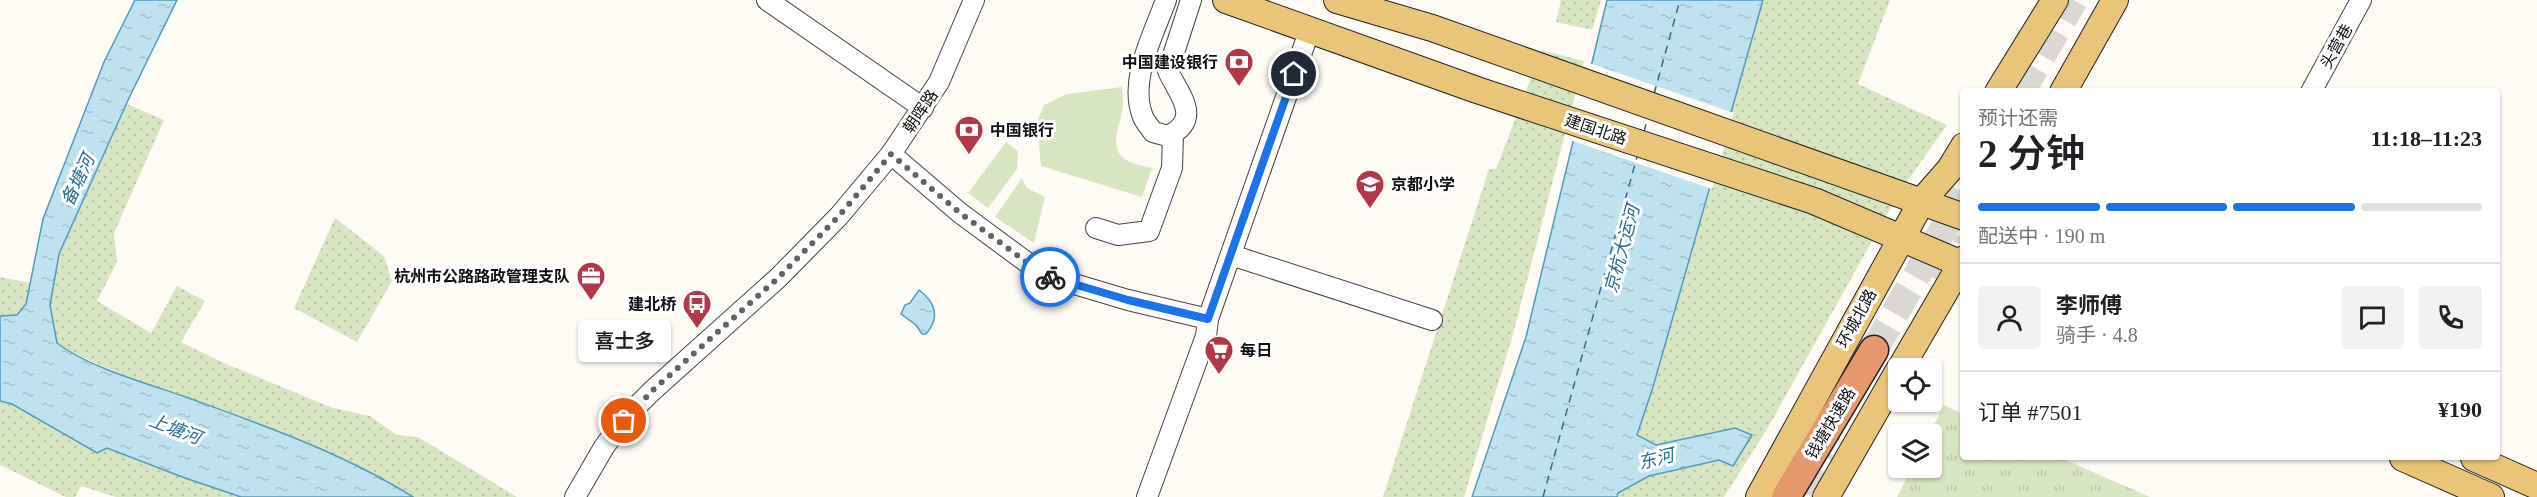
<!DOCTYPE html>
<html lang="zh">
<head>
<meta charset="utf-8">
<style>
  :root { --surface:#fff; --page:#f2f2f2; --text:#202124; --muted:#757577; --line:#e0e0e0; --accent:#1a73e8 }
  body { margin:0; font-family:"Times New Roman","Noto Sans SC",serif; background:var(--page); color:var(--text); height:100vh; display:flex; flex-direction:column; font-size:22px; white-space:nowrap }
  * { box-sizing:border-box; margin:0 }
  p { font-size:20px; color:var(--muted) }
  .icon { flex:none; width:33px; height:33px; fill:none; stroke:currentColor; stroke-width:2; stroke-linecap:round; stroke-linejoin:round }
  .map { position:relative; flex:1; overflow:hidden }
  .sheet { position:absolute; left:1960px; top:88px; width:540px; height:372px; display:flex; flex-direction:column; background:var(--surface); border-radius:6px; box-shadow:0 2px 4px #0004 }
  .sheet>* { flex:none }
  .controls { position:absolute; left:1888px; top:358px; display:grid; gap:12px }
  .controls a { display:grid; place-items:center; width:54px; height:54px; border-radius:6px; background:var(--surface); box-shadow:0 2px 4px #0004; font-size:30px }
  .pin { position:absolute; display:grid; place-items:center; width:51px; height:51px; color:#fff; margin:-26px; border:3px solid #fff; border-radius:50%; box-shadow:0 2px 6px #0007 }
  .courier { position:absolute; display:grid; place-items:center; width:60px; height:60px; margin:-30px; border:4px solid #1a73e8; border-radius:50%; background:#fff; color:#222; box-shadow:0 2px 8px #0007 }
  .bubble { position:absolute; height:42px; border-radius:6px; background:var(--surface); box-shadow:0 2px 4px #0004; font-size:20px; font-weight:600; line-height:42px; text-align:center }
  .head em { font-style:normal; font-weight:600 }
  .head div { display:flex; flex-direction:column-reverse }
  .head { display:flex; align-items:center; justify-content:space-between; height:102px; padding:0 18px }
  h1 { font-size:39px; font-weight:600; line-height:45px }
  .bar { display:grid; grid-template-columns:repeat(4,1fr); gap:9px 6px; align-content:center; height:72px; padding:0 18px }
  .bar i { height:8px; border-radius:4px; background:var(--line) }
  .bar .active { background:var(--accent) }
  .bar p { grid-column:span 4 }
  .line { display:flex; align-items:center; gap:15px; padding:0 18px; border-top:2px solid var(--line) }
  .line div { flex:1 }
  .round { display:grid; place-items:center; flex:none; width:63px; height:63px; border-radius:6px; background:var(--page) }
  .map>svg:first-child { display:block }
</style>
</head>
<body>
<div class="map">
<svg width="2537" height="497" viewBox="0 0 2537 497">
  <defs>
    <pattern id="grass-tufts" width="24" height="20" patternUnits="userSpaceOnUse" patternTransform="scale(1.5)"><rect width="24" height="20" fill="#d7e6c1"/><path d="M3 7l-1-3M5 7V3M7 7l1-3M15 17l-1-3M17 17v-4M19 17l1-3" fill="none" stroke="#b8c4a5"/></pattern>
    <pattern id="park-dots" width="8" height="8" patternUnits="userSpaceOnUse" patternTransform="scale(1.5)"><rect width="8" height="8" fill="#d7e6c1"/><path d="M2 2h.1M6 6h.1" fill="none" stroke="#b8c4a5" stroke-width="1.8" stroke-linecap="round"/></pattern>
    <pattern id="water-ripples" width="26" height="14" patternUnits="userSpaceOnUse" patternTransform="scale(1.5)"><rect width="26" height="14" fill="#bee2f0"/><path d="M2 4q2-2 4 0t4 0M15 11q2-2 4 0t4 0" fill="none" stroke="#a2c1cd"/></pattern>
  </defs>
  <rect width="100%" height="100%" fill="#fefbf5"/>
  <path fill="url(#grass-tufts)" d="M1944,405L1963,414L1964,458H2061L2150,497H1897L1912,468H1932V435H1929Z"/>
  <g fill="url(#park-dots)">
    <path d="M1561,0H1601L1592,30L1556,22Z"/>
    <path d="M1763,0H1890L1858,84L1947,125L1899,193L1766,431L1724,497H1617L1653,387Z"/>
    <path d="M1542,50L1584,61L1513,334L1464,497H1383L1489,169H1496Z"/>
    <path d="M127,104L164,120L114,233L117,262L97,301L151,333L177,286L205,301L181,342L226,364L333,408L370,416L397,435L418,437L517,497H413L386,480L118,373L67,350L57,343L50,305L59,254Z"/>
    <path d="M335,218L384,256L392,281L357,342L294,308Z"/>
    <path d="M0,277L30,283L26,304L17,316H0Z"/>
    <path d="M0,401L12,404C88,439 162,471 241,497H116L81,486L75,497H66L0,465Z"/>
  </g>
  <g fill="#d7e6c1">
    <path d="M1122,87C1122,93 1124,100 1123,106C1122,122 1107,146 1125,159C1132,164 1144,166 1152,168L1142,197L1041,166L1037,122L1044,105L1067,94Z"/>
    <path d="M1006,142L1018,151L1017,169L988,208L968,193Z"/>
    <path d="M1022,178L1027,188L1045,197L1034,243L995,217Z"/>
  </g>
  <g fill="url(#water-ripples)" stroke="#4d9bbf" stroke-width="1.5">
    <path d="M135,0H177L129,98L59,254L50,305L57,343C88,367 145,383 183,396C260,424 344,453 413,497H241L185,478L107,448L97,453L12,404L0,401V316L17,315L26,304L43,219L104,62Z"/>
    <path d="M1607,0H1763L1653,387L1637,435L1656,445L1735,428L1752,435L1733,466L1719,460L1649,476L1618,493L1617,497H1472L1526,337Z"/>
    <path d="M919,290C935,302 941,317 926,334H922L916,325L901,314L905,305L910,303Z"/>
  </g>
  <path fill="#fefbf5" d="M1589,63L1734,113L1712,189L1570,140Z"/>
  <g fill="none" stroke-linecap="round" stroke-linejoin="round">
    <g stroke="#266e95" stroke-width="1.5" stroke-dasharray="8 6" stroke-linecap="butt">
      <path d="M1654,94L1680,0"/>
      <path d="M1644,132L1648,116"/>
      <path d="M1543,497L1637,157"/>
    </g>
    <g stroke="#dad8d3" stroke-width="28" stroke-dasharray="28 14" stroke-linecap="butt">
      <path d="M2021,92L2074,0"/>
      <path d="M1939,281L1964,239"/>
      <path d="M1874,350L1964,193"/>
      <path d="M1811,497L1835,457"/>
    </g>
    <g stroke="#434343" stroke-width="22">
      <g id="minor">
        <path d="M767,0L923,108"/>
        <path d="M1166,0C1154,34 1128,80 1143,117C1145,122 1150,127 1153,132L1168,136C1203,119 1179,95 1168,71L1191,0"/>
        <path d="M2311,92L2361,0"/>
        <path d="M891,154L960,213L1044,275L1128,300L1208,319"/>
        <path d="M1096,228L1118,235L1149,231L1172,168L1173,134"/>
        <path d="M1231,255L1432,320"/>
        <path d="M575,497L604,447L627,416L652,391L778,278L839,216L891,154L939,82L974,0"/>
        <path d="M1147,497L1206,336L1208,319L1310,29"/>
      </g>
    </g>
    <g stroke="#212121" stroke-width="28">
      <g id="major">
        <path d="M1226,0L1477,90L1814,201L1964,265"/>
        <path d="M1337,0L1432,28L1964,217"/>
        <path d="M1998,92L2055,0"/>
        <path d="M2063,92L2115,0"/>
        <path d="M1900,369L1964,259"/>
        <path d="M2403,458L2491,497"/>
        <path d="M2474,458L2537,486"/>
        <path d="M1759,497L1922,201L1950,169L1964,146"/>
        <path d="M1826,497L1899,370"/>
      </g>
    </g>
    <g stroke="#212121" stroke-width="31">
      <path id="highway" d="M1786,497L1874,350"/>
    </g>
    <use href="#minor" stroke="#fff" stroke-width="20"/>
    <use href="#major" stroke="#eac579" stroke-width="26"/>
    <use href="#highway" stroke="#e4996c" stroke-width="28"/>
  </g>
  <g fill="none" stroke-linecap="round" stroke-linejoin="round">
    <path stroke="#636260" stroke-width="6" stroke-dasharray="0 10.8" d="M624,421L652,391L778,278L839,216L891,154L960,213L1044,275L1050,277"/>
    <path stroke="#1a73e8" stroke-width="8" d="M1050,277L1128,300L1208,319L1294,74"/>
  </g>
  <defs>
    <g id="bank-pin" transform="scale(1.5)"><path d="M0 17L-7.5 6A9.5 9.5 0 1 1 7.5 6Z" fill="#b23747" stroke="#fff"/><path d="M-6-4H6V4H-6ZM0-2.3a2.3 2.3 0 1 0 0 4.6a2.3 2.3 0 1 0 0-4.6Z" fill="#fff"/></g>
    <g id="school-pin" transform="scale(1.5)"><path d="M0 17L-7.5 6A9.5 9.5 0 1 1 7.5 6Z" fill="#b23747" stroke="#fff"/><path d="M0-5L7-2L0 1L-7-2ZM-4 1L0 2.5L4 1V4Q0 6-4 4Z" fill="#fff"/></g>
    <g id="office-pin" transform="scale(1.5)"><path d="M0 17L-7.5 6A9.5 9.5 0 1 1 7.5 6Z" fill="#b23747" stroke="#fff"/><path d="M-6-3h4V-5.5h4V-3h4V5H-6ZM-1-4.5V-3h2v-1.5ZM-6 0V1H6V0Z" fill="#fff"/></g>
    <g id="bus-pin" transform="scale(1.5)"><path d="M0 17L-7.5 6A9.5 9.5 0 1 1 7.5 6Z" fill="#b23747" stroke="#fff"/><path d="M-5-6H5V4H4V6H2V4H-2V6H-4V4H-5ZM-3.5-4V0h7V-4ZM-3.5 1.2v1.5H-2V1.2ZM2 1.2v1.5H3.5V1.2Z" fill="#fff"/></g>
    <g id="supermarket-pin" transform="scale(1.5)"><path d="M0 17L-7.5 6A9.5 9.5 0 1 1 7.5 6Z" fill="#b23747" stroke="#fff"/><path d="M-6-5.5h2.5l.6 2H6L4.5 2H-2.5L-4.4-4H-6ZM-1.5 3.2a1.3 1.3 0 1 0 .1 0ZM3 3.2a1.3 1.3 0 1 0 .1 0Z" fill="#fff"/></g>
  </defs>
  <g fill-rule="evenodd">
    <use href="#bank-pin" x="1239" y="62"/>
    <use href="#bank-pin" x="969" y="130"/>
    <use href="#school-pin" x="1370" y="184"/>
    <use href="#office-pin" x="591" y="276"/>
    <use href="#bus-pin" x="697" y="304"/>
    <use href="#supermarket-pin" x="1219" y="350"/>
  </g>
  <g text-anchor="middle" stroke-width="6" stroke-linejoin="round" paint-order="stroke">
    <g font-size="16" fill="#101010" stroke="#fff">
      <text transform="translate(2336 46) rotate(-61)" y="6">头营巷</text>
      <text transform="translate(920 111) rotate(-56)" y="6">朝晖路</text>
      <text transform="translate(1596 129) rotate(18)" y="6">建国北路</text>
      <text transform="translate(1856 318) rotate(-61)" y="6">环城北路</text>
      <text transform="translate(1830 423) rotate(-59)" y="6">钱塘快速路</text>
    </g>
    <g font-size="16" font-weight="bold" fill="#101010" stroke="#fff" text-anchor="end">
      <text x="1218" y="68">中国建设银行</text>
      <text x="990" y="136" text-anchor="start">中国银行</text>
      <text x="1391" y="190" text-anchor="start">京都小学</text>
      <text x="570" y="282">杭州市公路路政管理支队</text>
      <text x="676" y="310">建北桥</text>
      <text x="1240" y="356" text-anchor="start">每日</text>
    </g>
    <g font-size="18" font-style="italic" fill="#266e95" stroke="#fff">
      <text transform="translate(78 180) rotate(-65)" y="6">备塘河</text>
      <text transform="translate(1622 249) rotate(-75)" y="6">京杭大运河</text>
      <text transform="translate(175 429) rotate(21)" y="6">上塘河</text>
      <text transform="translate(1656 459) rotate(-14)" y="6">东河</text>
    </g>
  </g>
</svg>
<div class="controls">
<a><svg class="icon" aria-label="locate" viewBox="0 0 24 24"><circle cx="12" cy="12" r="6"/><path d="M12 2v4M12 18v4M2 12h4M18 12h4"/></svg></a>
<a><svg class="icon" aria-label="layers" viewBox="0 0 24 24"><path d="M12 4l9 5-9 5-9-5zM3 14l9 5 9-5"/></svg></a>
</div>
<div class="pin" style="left:624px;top:421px;background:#ea580c"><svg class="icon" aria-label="bag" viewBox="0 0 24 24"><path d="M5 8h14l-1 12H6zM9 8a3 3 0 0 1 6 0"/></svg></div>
<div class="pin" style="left:1294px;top:74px;background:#1f2937"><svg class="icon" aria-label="home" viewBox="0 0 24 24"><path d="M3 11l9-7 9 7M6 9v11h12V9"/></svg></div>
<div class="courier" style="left:1050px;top:277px"><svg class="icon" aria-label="bike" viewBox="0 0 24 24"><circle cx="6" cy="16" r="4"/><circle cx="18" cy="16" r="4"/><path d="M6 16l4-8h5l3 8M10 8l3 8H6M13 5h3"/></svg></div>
<div class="bubble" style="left:578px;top:320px;width:93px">喜士多</div>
<section class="sheet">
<div class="head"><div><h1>2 分钟</h1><p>预计还需</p></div><em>11:18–11:23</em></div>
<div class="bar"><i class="active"></i><i class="active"></i><i class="active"></i><i></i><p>配送中 · 190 m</p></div>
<div class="line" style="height:108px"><a class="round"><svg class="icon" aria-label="person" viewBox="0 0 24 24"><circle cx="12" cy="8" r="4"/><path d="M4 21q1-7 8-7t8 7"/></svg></a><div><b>李师傅</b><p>骑手 · 4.8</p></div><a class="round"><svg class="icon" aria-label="chat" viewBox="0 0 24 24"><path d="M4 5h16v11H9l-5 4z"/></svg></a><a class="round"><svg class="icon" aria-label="phone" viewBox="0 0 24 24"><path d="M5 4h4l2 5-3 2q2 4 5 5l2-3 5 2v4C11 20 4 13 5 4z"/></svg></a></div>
<div class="line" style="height:78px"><div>订单 #7501</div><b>¥190</b></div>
</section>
</div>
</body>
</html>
